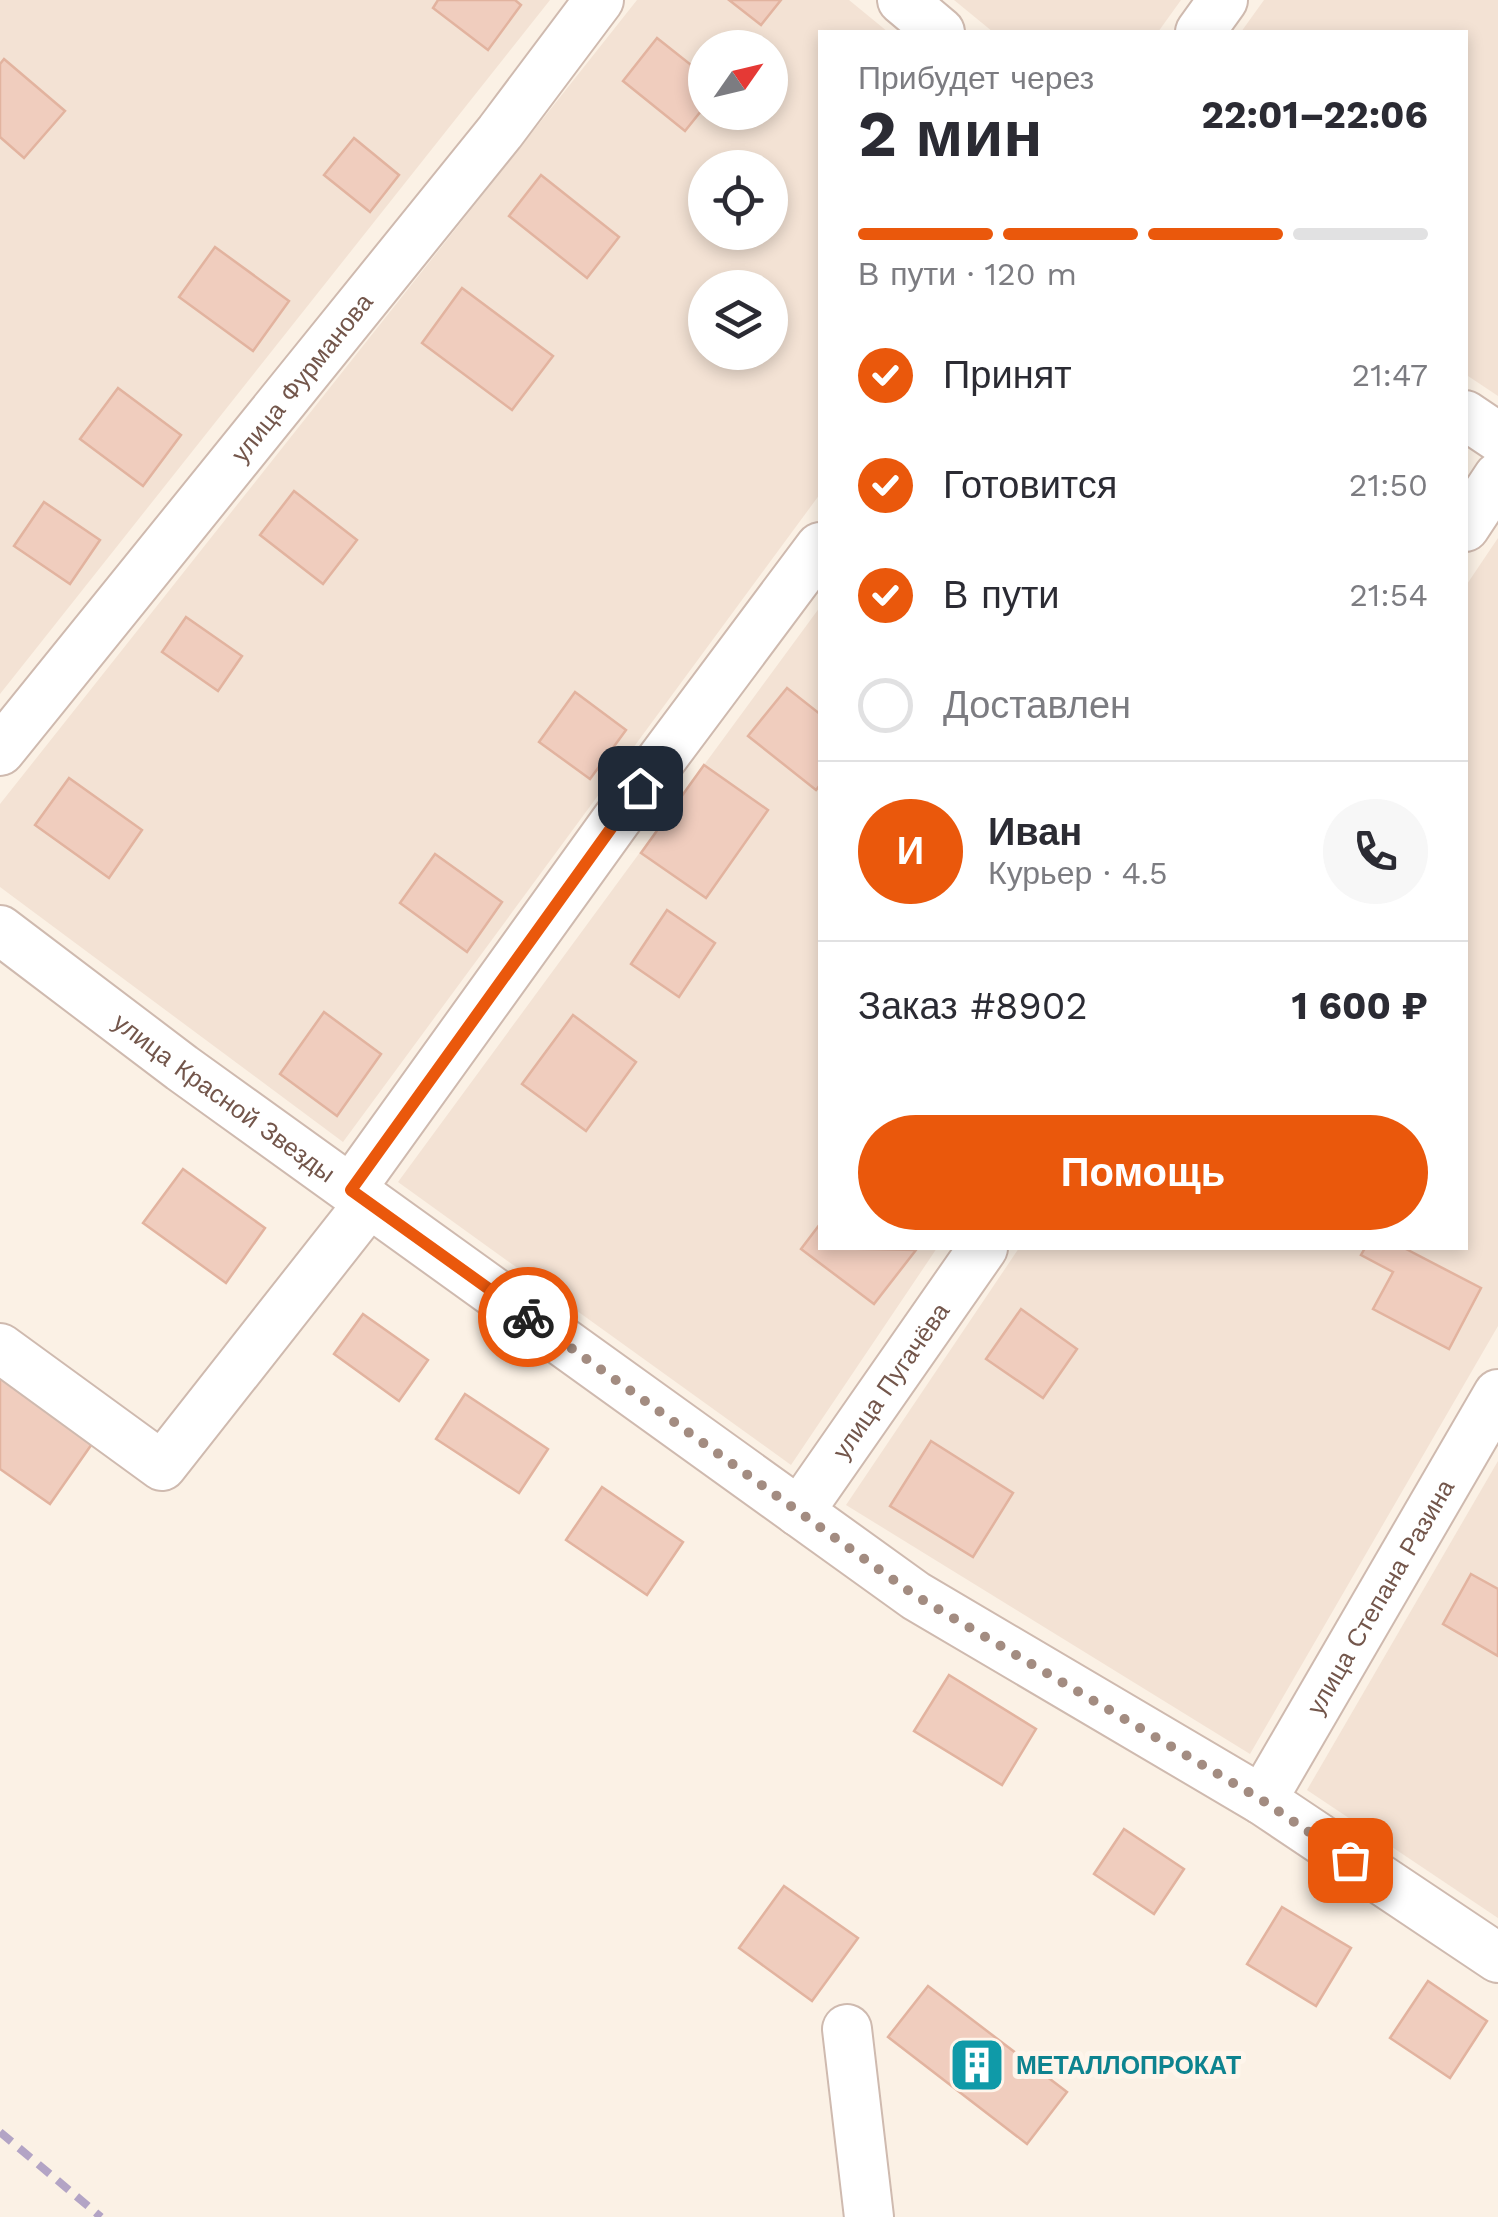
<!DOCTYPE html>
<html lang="ru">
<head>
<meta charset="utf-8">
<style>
  :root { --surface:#fff; --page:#f7f7f7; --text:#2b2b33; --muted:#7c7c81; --line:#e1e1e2; --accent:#ea580c }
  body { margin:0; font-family:"Work Sans",sans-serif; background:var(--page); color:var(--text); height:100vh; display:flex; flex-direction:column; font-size:38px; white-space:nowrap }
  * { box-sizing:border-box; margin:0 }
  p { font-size:32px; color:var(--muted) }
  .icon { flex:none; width:55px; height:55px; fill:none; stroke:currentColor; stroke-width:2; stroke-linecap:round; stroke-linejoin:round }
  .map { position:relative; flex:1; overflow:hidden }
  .drawer { position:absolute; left:818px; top:30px; width:650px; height:1220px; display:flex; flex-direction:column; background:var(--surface); border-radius:0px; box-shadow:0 5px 15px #0003 }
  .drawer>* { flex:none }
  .needle { width:65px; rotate:56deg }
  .tools { position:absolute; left:688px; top:30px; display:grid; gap:20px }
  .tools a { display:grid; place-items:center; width:100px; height:100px; border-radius:50%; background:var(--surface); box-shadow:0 5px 15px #0003; font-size:50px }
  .pin { position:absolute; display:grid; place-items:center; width:85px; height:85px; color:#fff; margin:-42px; border-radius:20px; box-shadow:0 5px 15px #0006 }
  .courier { position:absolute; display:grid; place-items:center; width:100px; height:100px; margin:-50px; border:8px solid #ea580c; border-radius:50%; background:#fff; color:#222; box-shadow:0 2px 12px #0007 }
  .overview em { font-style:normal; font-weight:700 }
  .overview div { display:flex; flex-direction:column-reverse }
  .overview { display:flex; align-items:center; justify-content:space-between; height:170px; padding:0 40px }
  h1 { font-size:65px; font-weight:700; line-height:75px }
  .bar { display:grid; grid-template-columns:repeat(4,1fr); gap:15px 10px; align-content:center; height:120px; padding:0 40px }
  .bar i { height:12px; border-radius:8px; background:var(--line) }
  .bar .current { background:var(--accent) }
  .bar p { grid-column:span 4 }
  .line { display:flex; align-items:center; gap:25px; padding:0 40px; border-top:2px solid var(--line) }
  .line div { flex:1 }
  .round { display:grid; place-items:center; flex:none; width:105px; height:105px; border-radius:52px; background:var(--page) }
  ol { padding:0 40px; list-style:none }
  li { display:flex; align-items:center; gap:30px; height:110px }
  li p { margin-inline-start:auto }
  li .icon { padding:10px; border-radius:50%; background:var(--accent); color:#fff; stroke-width:4 }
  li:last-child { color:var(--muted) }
  li i { width:55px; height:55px; border:5px solid var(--line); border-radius:50% }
  .button { display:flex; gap:20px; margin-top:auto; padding:20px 40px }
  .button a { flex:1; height:115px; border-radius:60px; background:var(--accent); color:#fff; font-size:40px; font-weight:700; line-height:115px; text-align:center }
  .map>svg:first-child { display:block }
</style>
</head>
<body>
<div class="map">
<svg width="1498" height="2217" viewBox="0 0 1498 2217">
  <rect width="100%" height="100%" fill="#fbf1e5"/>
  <g fill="#f3e2d4" fill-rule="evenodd">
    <path d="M0,0H550L0,694Z"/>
    <path d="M637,0H849L888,32H820V494L343,1142L0,887V804ZM705,48H770V112H705ZM705,168H770V232H705ZM705,288H770V352H705Z"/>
    <path d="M954,0H1181L1158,32H993Z"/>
    <path d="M1264,0H1498V396L1465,374V32H1241Z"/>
    <path d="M1498,538V1326L1250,1754L846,1505L1019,1248H1465V587Z"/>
    <path d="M820,607V1248H937L791,1465L398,1182Z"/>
    <path d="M1498,1461V1918L1307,1790Z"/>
  </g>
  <g fill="#f0cdbe" stroke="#e2b39f" stroke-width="2.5">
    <path d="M438,0H515L521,5L488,50L433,8Z"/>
    <path d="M729,0H781L761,25Z"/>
    <path d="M657,38L705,76V106L685,131L623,81Z"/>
    <path d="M4,59L65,111L24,158L0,137V64Z"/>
    <path d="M354,138L399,175L370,212L324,175Z"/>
    <path d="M541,175L619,237L587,278L509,216Z"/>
    <path d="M215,247L289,301L253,351L179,297Z"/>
    <path d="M462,288L553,356L512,410L422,343Z"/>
    <path d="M118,388L181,435L143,486L80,439Z"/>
    <path d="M294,491L357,540L323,584L260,535Z"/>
    <path d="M44,502L100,540L70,584L14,546Z"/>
    <path d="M186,617L242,656L218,691L162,652Z"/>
    <path d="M787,688L820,714V785L816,790L748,736Z"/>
    <path d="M575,692L626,730L590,779L539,742Z"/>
    <path d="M704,765L768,810L706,898L641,853Z"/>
    <path d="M69,778L142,830L109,878L35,825Z"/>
    <path d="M435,854L502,902L467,952L400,903Z"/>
    <path d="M667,910L715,943L679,997L631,964Z"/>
    <path d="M324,1012L381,1054L337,1116L280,1074Z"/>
    <path d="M573,1015L636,1062L586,1131L522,1084Z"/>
    <path d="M183,1169L265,1228L226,1283L143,1223Z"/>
    <path d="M820,1224V1248L916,1250L874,1304L801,1249Z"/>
    <path d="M1365,1248H1404L1481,1288L1449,1349L1373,1309L1393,1272L1361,1255Z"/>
    <path d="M1021,1309L1077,1349L1043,1398L986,1359Z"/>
    <path d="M363,1314L428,1360L399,1401L334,1354Z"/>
    <path d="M0,1374L94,1441L50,1504L0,1469Z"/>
    <path d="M465,1394L548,1449L519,1493L436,1439Z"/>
    <path d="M931,1441L1013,1493L973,1557L890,1506Z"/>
    <path d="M602,1487L683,1542L647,1595L566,1540Z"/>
    <path d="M1471,1574L1498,1589V1656L1443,1624Z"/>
    <path d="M949,1675L1036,1729L1002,1785L914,1731Z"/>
    <path d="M1124,1829L1184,1869L1154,1914L1094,1874Z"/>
    <path d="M784,1886L858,1938L812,2001L739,1948Z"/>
    <path d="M1282,1907L1351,1948L1316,2006L1247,1964Z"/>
    <path d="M1428,1981L1487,2021L1450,2078L1390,2038Z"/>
    <path d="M928,1986L1067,2092L1027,2144L888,2037Z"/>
  </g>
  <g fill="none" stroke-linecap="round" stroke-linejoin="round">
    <g stroke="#cfbaaf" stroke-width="52">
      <g id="street">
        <path d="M902,0L940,32"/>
        <path d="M1200,32L1223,0"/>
        <path d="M1465,415L1498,437"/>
        <path d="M1465,527L1498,477"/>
        <path id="s1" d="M0,751L500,132L599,0"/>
        <path id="s2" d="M0,930L182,1068L916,1596L1262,1800L1498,1958"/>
        <path d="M351,1189L617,819L820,547"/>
        <path d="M0,1348L162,1466L369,1203"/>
        <path id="s3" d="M799,1512L983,1248"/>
        <path id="s4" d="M1262,1800L1498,1394"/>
        <path d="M847,2029L869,2217"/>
      </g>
    </g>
    <use href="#street" stroke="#fff" stroke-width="48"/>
    <path stroke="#b3a4c5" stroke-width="8" stroke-dasharray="15 10" stroke-linecap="butt" d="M0,2132L101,2217"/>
  </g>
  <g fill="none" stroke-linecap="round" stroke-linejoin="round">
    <path stroke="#a38c81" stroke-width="10" stroke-dasharray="0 18" d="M528,1317L916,1596L1262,1800L1350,1860"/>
    <path stroke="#ea580c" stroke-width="12" d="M528,1317L351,1190L640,788"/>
  </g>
  <defs>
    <g id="building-square" transform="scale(2.875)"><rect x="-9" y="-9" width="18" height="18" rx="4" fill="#0f9aa8" stroke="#fef5eb"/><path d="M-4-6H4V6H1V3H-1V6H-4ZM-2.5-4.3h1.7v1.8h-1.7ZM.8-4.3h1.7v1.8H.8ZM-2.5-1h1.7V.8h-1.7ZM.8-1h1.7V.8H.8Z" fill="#fff"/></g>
  </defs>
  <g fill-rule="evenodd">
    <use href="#building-square" x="977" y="2065"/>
  </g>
  <g text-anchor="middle" stroke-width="10" stroke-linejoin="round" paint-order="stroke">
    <g font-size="25" fill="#73564b" stroke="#fef5eb">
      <text dy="9" stroke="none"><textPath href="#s1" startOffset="480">улица Фурманова</textPath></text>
      <text dy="9" stroke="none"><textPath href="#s2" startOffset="280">улица Красной Звезды</textPath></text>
      <text dy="9" stroke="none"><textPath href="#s3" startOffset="160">улица Пугачёва</textPath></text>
      <text dy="9" stroke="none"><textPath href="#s4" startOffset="235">улица Степана Разина</textPath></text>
    </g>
    <g font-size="25" font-weight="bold" fill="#0d838f" stroke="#fef5eb" text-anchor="start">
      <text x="1016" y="2074">МЕТАЛЛОПРОКАТ</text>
    </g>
  </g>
</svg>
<div class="tools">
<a><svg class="needle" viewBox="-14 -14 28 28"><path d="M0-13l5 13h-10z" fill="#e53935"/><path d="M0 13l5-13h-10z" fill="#7c7c81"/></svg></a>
<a><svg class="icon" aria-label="locate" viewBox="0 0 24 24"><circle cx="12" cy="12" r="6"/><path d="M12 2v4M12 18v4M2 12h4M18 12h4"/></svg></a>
<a><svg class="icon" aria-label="layers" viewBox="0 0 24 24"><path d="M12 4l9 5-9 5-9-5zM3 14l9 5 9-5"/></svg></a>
</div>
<div class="pin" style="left:1350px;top:1860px;background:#ea580c"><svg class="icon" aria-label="bag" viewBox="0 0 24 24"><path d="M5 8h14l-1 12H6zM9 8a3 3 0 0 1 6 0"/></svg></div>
<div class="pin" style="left:640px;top:788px;background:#1f2937"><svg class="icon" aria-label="home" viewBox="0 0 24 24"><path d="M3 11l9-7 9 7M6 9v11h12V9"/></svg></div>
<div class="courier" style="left:528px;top:1317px"><svg class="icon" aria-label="bike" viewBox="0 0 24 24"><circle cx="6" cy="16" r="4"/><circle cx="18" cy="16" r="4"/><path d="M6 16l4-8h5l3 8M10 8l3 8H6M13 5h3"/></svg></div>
<section class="drawer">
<div class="overview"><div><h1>2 мин</h1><p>Прибудет через</p></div><em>22:01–22:06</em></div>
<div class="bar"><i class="current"></i><i class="current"></i><i class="current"></i><i></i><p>В пути · 120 m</p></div>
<ol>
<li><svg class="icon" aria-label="check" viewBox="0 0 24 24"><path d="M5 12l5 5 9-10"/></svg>Принят<p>21:47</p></li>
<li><svg class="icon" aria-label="check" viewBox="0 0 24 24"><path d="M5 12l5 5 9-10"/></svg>Готовится<p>21:50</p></li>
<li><svg class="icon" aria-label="check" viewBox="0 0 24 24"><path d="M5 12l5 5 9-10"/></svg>В пути<p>21:54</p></li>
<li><i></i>Доставлен</li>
</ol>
<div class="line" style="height:180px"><b class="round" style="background:var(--accent);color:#fff">И</b><div><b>Иван</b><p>Курьер · 4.5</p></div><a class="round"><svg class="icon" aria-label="phone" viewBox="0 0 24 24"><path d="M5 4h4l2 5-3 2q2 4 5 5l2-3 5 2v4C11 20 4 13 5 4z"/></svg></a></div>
<div class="line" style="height:130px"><div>Заказ #8902</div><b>1 600 ₽</b></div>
<div class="button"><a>Помощь</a></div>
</section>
</div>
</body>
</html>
